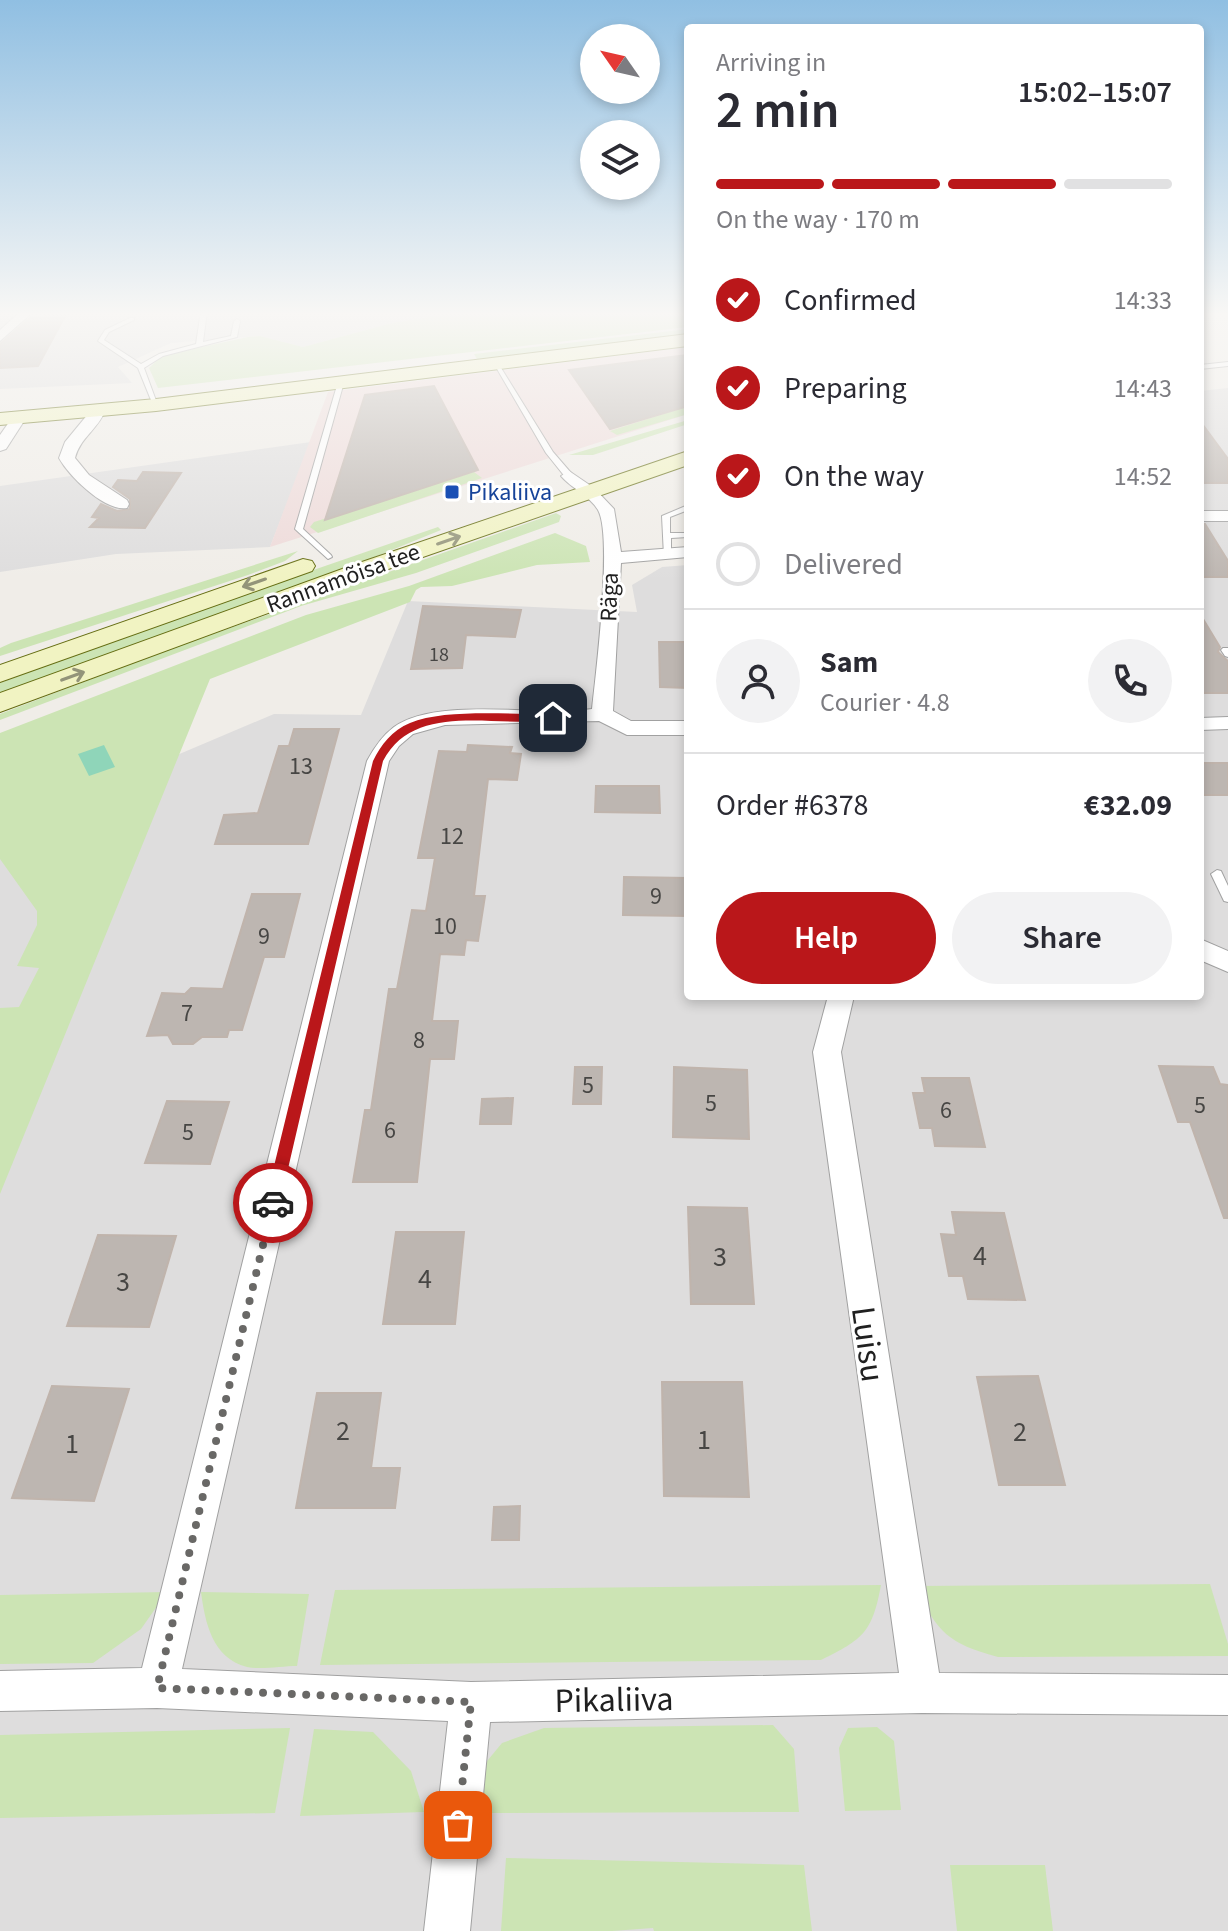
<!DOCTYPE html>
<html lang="en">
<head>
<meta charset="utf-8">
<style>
  :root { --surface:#fff; --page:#f2f2f3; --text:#2b2b33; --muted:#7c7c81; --line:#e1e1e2; --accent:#ba171a }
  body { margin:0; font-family:"Source Sans 3",sans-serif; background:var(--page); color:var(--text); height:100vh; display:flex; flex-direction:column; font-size:30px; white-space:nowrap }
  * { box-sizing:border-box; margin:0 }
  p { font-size:26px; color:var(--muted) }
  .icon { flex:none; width:44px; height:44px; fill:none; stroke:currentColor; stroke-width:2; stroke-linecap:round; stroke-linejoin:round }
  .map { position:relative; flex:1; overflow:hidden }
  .sheet { position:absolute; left:684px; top:24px; width:520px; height:976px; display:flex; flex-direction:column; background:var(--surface); border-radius:8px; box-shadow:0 4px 12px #0003 }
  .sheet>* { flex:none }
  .needle { width:52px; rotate:304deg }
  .buttons { position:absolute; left:580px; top:24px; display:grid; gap:16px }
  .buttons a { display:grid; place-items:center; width:80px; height:80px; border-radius:50%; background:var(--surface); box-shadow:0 4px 12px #0003; font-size:40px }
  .pin { position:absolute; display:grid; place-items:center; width:68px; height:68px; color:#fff; margin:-34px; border-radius:16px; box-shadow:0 4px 12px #0006 }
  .courier { position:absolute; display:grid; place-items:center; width:80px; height:80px; margin:-40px; border:6px solid #ba171a; border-radius:50%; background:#fff; color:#222; box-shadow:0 2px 10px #0007 }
  .overview em { font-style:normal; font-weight:600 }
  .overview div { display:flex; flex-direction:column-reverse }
  .overview { display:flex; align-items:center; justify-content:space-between; height:136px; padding:0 32px }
  h1 { font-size:52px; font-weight:600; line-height:60px }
  .bar { display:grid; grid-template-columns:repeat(4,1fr); gap:12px 8px; align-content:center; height:96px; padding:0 32px }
  .bar i { height:10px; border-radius:6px; background:var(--line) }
  .bar .active { background:var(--accent) }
  .bar p { grid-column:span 4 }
  .line { display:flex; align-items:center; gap:20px; padding:0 32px; border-top:2px solid var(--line) }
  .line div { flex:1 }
  .round { display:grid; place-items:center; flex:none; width:84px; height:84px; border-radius:42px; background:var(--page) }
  ol { padding:0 32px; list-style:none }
  li { display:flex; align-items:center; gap:24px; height:88px }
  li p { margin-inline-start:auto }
  li .icon { padding:8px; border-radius:50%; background:var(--accent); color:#fff; stroke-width:4 }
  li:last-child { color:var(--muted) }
  li i { width:44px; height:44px; border:4px solid var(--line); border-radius:50% }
  .primary-button { display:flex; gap:16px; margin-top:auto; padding:16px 32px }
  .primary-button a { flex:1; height:92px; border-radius:48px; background:var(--accent); color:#fff; font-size:32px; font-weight:600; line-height:92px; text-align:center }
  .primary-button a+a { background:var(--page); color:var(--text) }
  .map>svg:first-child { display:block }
</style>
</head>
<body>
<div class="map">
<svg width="1228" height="1931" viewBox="0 0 1228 1931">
  <rect width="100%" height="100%" fill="#f0ede8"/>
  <g fill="#dedddd">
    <path d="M0,311H467L392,323L303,347L260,336L171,343L118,367L132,383L0,389Z"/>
    <path d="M1228,388V1931H0V830L274,714L361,715L408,601L637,612L632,585L662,567L688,565V996H1200V391Z"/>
    <path d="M311,442L270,547L116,554L0,572V486Z"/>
  </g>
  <path fill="#eedad9" d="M688,347V414L270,547L328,392Z"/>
  <g fill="#cce4b4">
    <path d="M467,311H688V327L158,388L149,368L160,357L174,353L248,337L260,336L303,347L392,323Z"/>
    <path d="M688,329V334L477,359L474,354Z"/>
    <path d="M688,406V414L617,435L610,431Z"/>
    <path d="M688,420V424L593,455H569Z"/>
    <path d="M474,472L482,478L318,533L310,527L314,522Z"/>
    <path d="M556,513L561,516L559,522L416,573L301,606L0,720V714L162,652Z"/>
    <path d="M438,527L441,530L355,565L0,694V683L154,625Z"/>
    <path d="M555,533L586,546L590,562L537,565L452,586L421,587L416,590L410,602L210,679L0,1194V1008L19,1007L39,968L17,966L37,925V911L0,859V733L306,615L409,586Z"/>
    <path d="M298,551L285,561L248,575L0,656V648L11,643Z"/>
    <path d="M1210,1584L1228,1644V1656L998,1657C949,1644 936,1632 916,1586Z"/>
    <path d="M881,1585C872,1633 863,1639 821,1660L320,1665L335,1590Z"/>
    <path d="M167,1592L141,1629L93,1663L0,1664V1595Z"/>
    <path d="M201,1592L309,1594L297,1666C282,1666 261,1670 247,1667C212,1658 205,1622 201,1592Z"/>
    <path d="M773,1725L794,1749L799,1812L469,1813L483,1766L502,1743L544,1728Z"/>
    <path d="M877,1727L894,1741L901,1810L845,1811L839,1748L848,1728Z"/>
    <path d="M290,1728L275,1813L0,1818V1735Z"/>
    <path d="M314,1729L373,1732L411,1771L424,1812L300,1816Z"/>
    <path d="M506,1858L804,1865L812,1931H654L653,1928L612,1931H501Z"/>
    <path d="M950,1865H1045L1053,1931H957Z"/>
  </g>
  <path fill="#8fd5b9" d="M104,745L115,767L89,776L78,754Z"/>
  <g fill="#bdb6b1" stroke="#c0b4ac" stroke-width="2">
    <path d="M65,316L38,366L0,368V344L31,317Z"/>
    <path d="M688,355V406L610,429L569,370Z"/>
    <path d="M434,386L478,470L325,520L365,395Z"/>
    <path d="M1200,421L1228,459V483H1200Z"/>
    <path d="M143,472L181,473L145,528L90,527L99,518L92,517L101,504L117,511L130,509V499L113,487L118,480L137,481Z"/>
    <path d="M1200,524H1205L1228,561V577H1200Z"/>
    <path d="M423,606L521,610L515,637L466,635L462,668L411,669Z"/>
    <path d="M1200,614L1220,647L1218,652L1228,661V693H1200Z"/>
    <path d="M659,642H688V688L660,687Z"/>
    <path d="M294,729H339L308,844H215L224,815L258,813L279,746H289Z"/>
    <path d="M468,745L512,747L510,753L521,754L517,780L488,779L474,896H485L478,941L466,940L464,955L440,954L432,1021H458L454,1059H430L417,1182H353L365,1110H371L389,989H397L412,910L426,911L435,858H418L439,751L467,752Z"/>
    <rect x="1200" y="763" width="28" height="32"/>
    <path d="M596,786H659L660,813L595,812Z"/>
    <path d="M624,877L688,878V916L623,915Z"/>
    <path d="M252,894H300L284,957H264L242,1030H229L227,1037H202L193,1044H173L168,1035L147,1036L162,993L185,994L191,988L223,989Z"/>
    <path d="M1159,1066L1213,1067L1220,1084L1228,1085V1218H1224L1190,1122H1178Z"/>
    <path d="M575,1067H602L601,1104H573Z"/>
    <path d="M674,1067L747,1070L749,1139L673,1137Z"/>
    <path d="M922,1078H969L985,1147L935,1146L932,1128H920L913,1093H925Z"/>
    <path d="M513,1098L511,1124H480L482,1099Z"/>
    <path d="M167,1101L229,1102L210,1164L145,1163Z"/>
    <path d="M688,1207L747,1208L754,1304H691Z"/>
    <path d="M952,1212L1004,1213L1025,1300L968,1299L963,1276H949L941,1234L956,1235Z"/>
    <path d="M396,1232H464L455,1324H383Z"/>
    <path d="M98,1235L176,1236L149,1327L67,1326Z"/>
    <path d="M1038,1376L1065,1485H999L977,1377Z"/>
    <path d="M662,1382H742L749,1497L664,1496Z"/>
    <path d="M52,1386L129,1389L94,1501L12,1498Z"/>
    <path d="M317,1393H381L371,1468H400L395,1508H296Z"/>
    <path d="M520,1506L519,1540H492L494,1507Z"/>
  </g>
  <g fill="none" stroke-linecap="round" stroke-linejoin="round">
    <g stroke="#a1a1a1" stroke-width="2">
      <g id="lane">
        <path d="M201,311H207L203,342L231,336L234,321L237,319L240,321L237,337L163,356L144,368L158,406L153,405L138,368L98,341L105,330L130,318H134V320L109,332L104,340L141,364L159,354L196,344Z"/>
        <path d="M493,362L498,363L553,452L572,474V478H566L546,453Z"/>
        <path d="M1228,362V366L1200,369V365Z"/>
        <path d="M341,380L344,382L303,529L331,555L332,557L328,559L295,529L338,382Z"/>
        <path d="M688,505V510L670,517V533H688V537L671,538V554L664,556L662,516Z"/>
        <path d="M1223,648H1228V657L1225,656L1221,650Z"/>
        <path d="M1217,870L1221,871L1228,886V902L1224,901L1211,874Z"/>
      </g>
    </g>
    <g stroke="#a1a1a1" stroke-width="2">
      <g id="street">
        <path d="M21,311H34L0,341V330Z"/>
        <path d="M98,407L105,411C98,429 80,438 75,458L89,475L127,500L129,504L127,508C105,512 69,476 59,458L65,442L93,408Z"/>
        <path d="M19,414L26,418L6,449L0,451V435L14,415Z"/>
        <path d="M569,471L594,488L614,509L621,552L688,547V557L621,563L613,711L631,721H688V735H627L599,721L445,725L413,734L399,746L389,761L182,1669L471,1682L899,1673L813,1052L828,996H854L841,1052L939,1673L1228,1675V1715L922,1713L490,1722L470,1931H424L448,1721L157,1708L0,1711V1671L142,1668L367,761C374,748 382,736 394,727C439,696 538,717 592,709C596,673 613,536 598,510C590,496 571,488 561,476Z"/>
        <rect x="1200" y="511" width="28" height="10"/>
        <path d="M1228,717V729L1200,730V718Z"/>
        <path d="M1200,939L1228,951V972L1200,960Z"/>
      </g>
    </g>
    <g stroke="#656d12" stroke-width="2">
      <g id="secondary">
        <path d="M688,334V346L156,411L0,425V413L156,399Z"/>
        <path d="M688,451V465L374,574L0,712V693L356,564Z"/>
        <path d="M303,559L312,561L315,566L312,571L0,682V665Z"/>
      </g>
    </g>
    <use href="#lane" fill="#fff" fill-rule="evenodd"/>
    <use href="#street" fill="#fff" fill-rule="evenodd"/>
    <use href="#secondary" fill="#f1f3c2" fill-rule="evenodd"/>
  </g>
  <defs><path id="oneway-shaft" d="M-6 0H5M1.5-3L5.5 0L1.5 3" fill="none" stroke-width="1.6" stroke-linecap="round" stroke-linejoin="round" transform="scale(2)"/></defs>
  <g stroke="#939479">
    <use href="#oneway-shaft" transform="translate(449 540) rotate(-19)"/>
    <use href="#oneway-shaft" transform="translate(254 583) rotate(161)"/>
    <use href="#oneway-shaft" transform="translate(73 676) rotate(-20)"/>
  </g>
  <linearGradient id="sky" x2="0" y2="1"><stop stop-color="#90bfe2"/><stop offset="0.54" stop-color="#f8f7f5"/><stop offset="1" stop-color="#f8f7f5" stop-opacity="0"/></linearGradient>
  <rect width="1228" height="581" fill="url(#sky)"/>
  <path fill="#ba171a" d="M553,714L557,715V720C500,729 415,699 383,761L280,1203L278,1208H267L265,1203L373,761C381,745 392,730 410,723C445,708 514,715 553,714Z"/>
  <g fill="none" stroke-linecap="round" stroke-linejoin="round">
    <path stroke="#696866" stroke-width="8" stroke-dasharray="0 14.4" d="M273,1203L157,1688L471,1702L458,1825"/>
  </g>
  <rect fill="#1a4fb4" stroke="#fff" stroke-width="3" x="444" y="484" width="16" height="16" rx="4"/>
  <g text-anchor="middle" stroke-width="6" stroke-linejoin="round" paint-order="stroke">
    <g font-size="20" fill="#474644">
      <text x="439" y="661">18</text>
    </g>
    <g font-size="24" fill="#164399" stroke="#fff" text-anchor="start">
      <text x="468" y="500">Pikaliiva</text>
    </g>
    <g font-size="24" fill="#202020" stroke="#fff">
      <text transform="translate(343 578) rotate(-20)" y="8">Rannamõisa tee</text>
      <text transform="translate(609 597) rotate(-88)" y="8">Räga</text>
    </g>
    <g font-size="24" fill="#474644">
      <text x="301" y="774">13</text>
      <text x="452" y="844">12</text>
      <text x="656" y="904">9</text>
      <text x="445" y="934">10</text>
      <text x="264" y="944">9</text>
      <text x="187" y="1021">7</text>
      <text x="419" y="1048">8</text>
      <text x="588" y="1093">5</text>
      <text x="711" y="1111">5</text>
      <text x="1200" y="1113">5</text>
      <text x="946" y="1118">6</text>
      <text x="390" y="1138">6</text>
      <text x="188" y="1140">5</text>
    </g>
    <g font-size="28" fill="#474644">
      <text x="980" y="1265">4</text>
      <text x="720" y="1266">3</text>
      <text x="425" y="1288">4</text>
      <text x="123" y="1291">3</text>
      <text x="343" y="1440">2</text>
      <text x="1020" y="1441">2</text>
      <text x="704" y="1449">1</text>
      <text x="72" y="1453">1</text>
    </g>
    <g font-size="34" fill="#202020" stroke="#fff">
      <text transform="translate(869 1344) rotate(82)" y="12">Luisu</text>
      <text transform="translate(614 1699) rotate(-1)" y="12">Pikaliiva</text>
    </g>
  </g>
</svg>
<div class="buttons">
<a><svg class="needle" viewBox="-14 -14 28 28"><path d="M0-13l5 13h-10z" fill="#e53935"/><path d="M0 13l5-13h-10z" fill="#7c7c81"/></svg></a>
<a><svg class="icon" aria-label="layers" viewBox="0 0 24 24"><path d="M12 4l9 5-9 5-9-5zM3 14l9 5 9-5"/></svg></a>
</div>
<div class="pin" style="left:458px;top:1825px;background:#ea580c"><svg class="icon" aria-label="bag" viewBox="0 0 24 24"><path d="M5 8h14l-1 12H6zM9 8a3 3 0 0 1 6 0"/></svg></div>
<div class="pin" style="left:553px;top:718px;background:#1f2937"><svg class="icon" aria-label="home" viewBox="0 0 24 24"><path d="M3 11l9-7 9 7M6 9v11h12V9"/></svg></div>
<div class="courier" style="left:273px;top:1203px"><svg class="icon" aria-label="car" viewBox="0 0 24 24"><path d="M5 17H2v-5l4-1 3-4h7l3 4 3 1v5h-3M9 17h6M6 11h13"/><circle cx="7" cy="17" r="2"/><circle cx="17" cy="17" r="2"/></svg></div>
<section class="sheet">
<div class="overview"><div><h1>2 min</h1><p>Arriving in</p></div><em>15:02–15:07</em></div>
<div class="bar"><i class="active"></i><i class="active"></i><i class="active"></i><i></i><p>On the way · 170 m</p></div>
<ol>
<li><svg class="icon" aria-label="check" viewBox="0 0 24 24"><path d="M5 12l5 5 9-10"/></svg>Confirmed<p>14:33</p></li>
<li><svg class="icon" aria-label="check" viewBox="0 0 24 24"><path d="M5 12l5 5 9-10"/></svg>Preparing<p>14:43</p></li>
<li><svg class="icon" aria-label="check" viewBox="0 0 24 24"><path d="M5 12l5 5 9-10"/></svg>On the way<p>14:52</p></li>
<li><i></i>Delivered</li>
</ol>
<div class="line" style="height:144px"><a class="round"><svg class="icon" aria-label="person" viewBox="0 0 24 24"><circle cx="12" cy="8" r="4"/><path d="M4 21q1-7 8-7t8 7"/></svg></a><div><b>Sam</b><p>Courier · 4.8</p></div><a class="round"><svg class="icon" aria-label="phone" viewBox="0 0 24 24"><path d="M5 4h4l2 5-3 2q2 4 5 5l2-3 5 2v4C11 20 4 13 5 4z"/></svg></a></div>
<div class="line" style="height:104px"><div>Order #6378</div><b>€32.09</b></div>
<div class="primary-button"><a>Help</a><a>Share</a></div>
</section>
</div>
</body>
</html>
